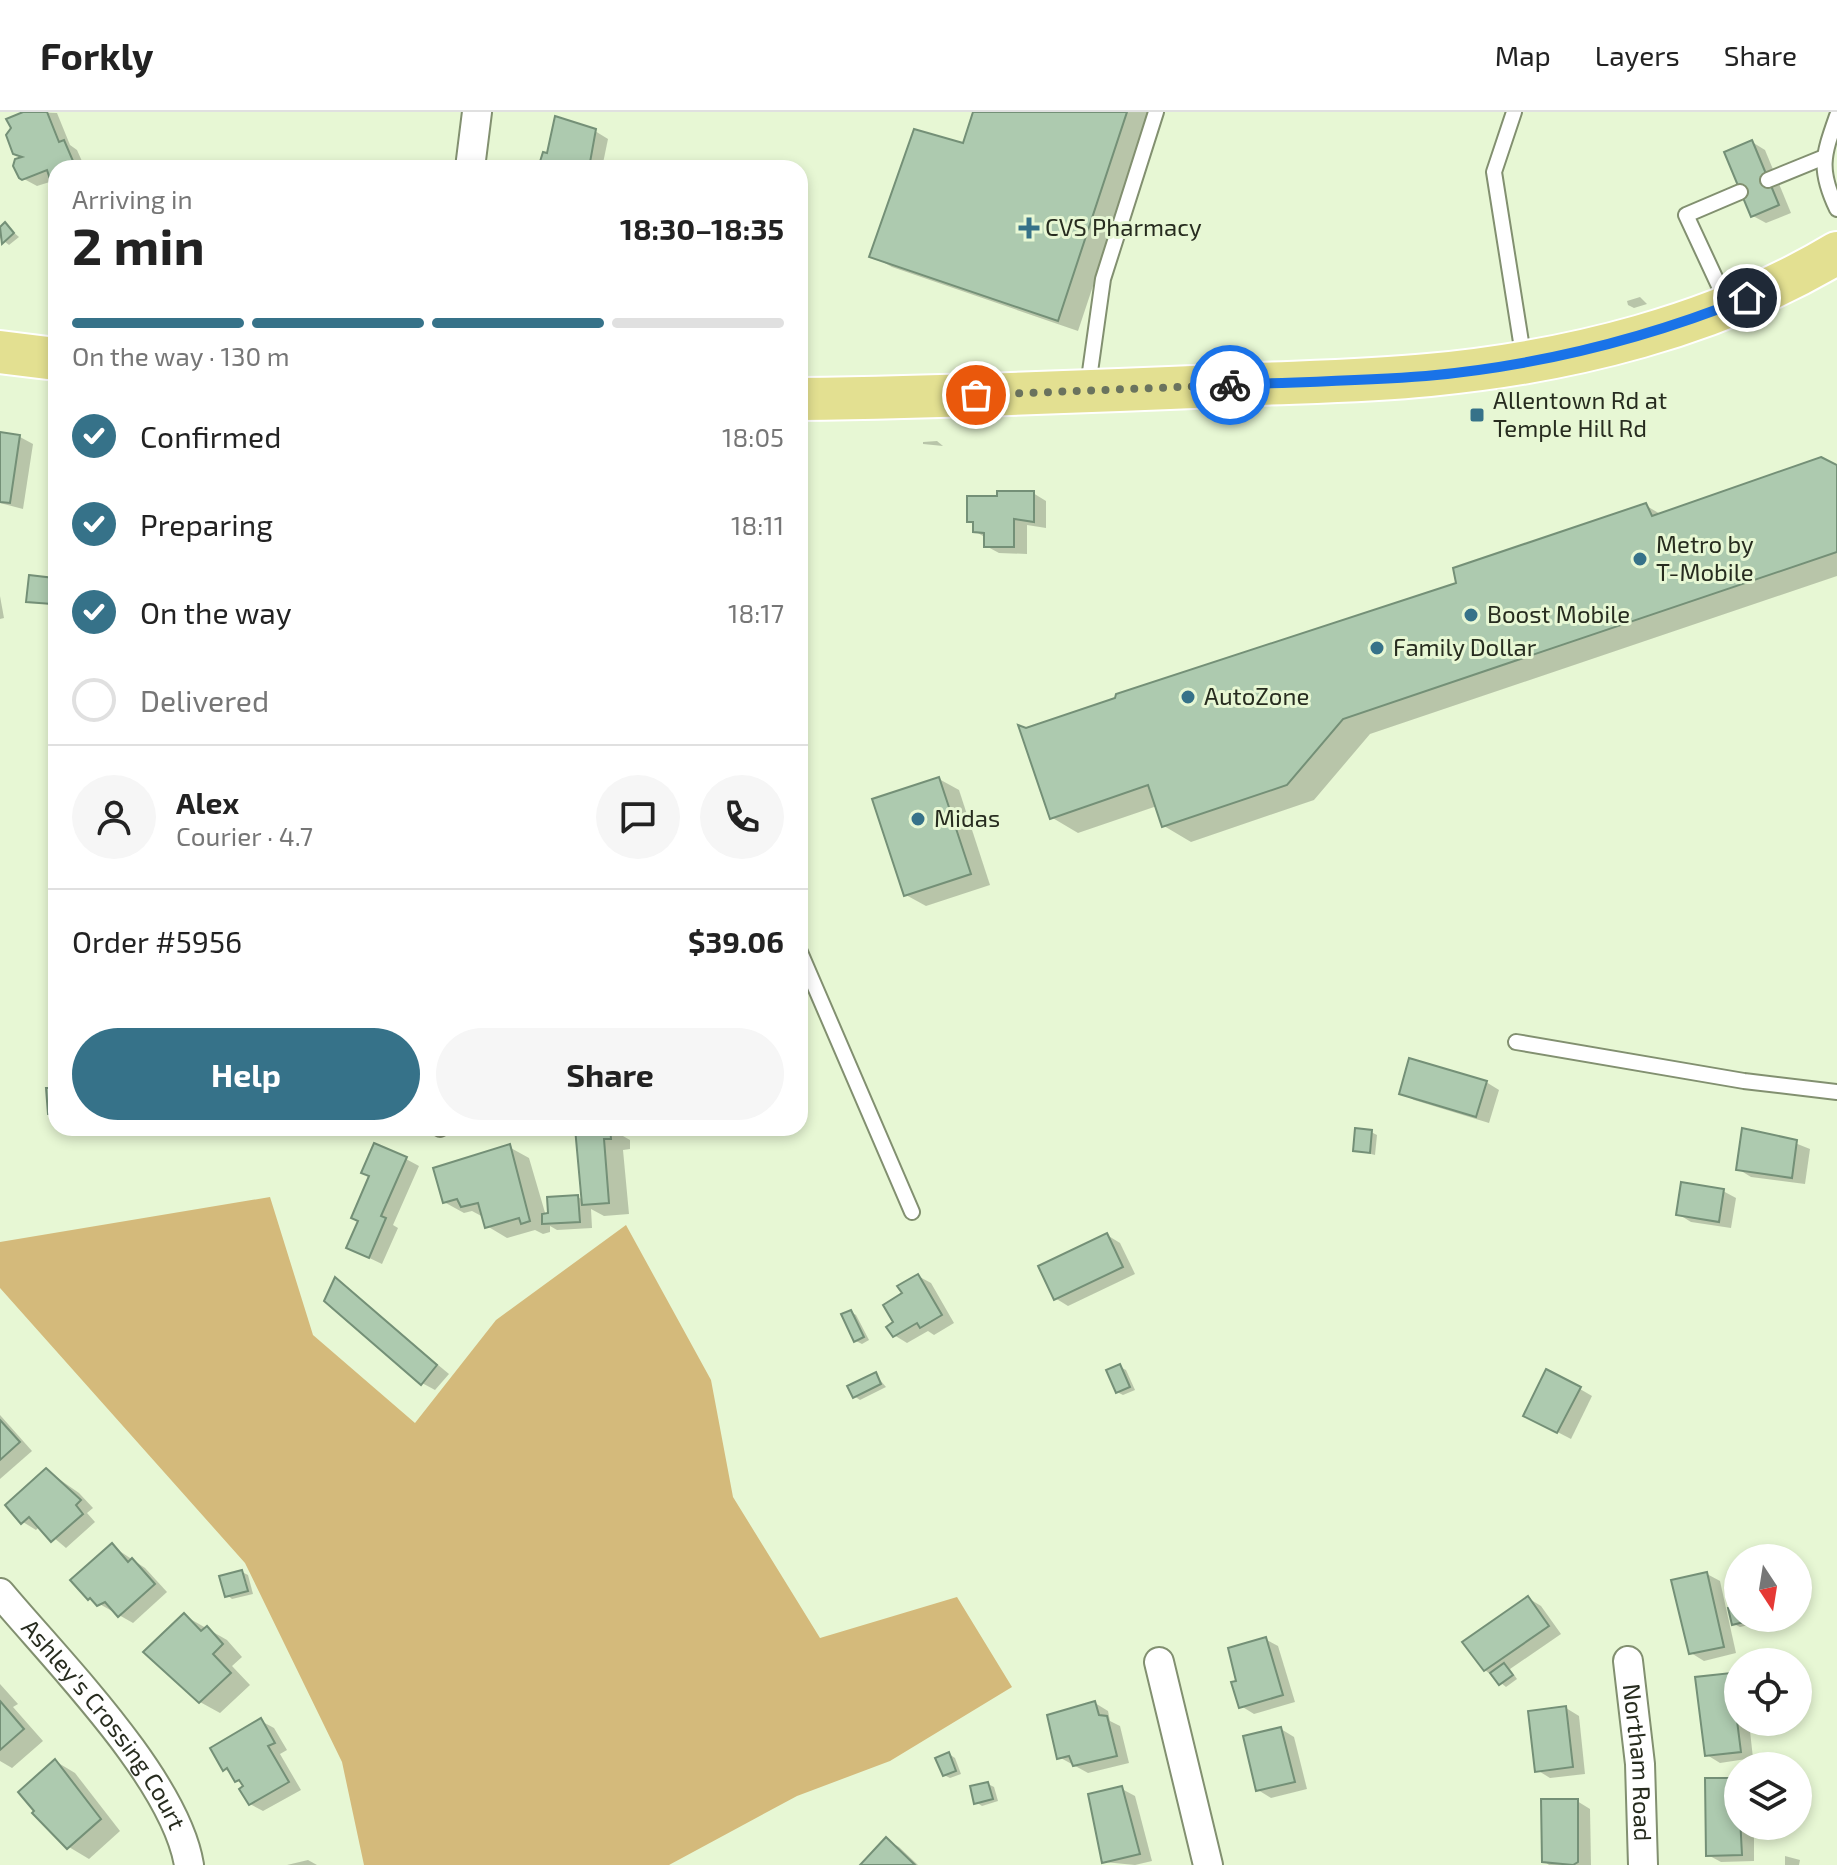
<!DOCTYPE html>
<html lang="en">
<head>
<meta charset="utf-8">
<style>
  :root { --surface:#fff; --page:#f6f6f6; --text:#222; --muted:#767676; --line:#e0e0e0; --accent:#367289 }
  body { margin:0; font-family:"Exo 2",sans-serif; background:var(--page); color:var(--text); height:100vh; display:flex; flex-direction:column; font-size:30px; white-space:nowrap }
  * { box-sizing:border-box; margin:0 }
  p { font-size:26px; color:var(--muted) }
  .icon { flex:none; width:44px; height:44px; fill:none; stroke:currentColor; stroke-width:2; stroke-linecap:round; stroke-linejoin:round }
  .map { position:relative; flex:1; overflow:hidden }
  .details { position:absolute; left:48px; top:48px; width:760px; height:976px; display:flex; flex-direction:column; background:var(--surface); border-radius:24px; box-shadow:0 4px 12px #0003 }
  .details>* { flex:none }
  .needle { width:52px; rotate:168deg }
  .tools { position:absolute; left:1724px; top:1432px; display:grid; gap:16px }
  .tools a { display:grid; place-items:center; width:88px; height:88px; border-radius:50%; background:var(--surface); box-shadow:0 4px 12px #0003; font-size:40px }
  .pin { position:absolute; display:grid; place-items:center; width:68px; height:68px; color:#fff; margin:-34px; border:4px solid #fff; border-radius:50%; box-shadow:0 2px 8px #0007 }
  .courier { position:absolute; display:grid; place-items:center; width:80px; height:80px; margin:-40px; border:6px solid #1a73e8; border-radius:50%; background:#fff; color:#222; box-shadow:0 2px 10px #0007 }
  .head em { font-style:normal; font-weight:700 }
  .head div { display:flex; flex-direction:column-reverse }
  .head { display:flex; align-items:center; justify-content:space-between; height:136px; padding:0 24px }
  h1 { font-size:52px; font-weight:700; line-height:60px }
  .bar { display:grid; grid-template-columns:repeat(4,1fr); gap:12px 8px; align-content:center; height:96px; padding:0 24px }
  .bar i { height:10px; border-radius:6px; background:var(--line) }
  .bar .on { background:var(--accent) }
  .bar p { grid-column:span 4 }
  .line { display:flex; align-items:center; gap:20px; padding:0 24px; border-top:2px solid var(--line) }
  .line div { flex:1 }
  .round { display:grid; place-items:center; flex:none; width:84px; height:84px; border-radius:42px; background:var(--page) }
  ol { padding:0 24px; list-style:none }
  li { display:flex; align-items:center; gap:24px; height:88px }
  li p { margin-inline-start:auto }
  li .icon { padding:8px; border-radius:50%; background:var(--accent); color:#fff; stroke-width:4 }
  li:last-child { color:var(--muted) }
  li i { width:44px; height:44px; border:4px solid var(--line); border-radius:50% }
  .action { display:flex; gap:16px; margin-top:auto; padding:16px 24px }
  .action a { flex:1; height:92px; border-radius:48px; background:var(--accent); color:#fff; font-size:32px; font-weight:700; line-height:92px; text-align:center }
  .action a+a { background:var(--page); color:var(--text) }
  header { display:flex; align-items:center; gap:48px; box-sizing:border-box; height:112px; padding:0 40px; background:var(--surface); border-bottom:2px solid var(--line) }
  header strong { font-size:38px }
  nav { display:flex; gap:44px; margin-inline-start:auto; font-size:28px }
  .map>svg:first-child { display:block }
</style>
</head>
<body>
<header>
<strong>Forkly</strong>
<nav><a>Map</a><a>Layers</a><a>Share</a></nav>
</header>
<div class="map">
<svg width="1837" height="1753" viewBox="0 0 1837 1753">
  <rect width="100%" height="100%" fill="#e7f7d4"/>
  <path fill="#d4ba7b" d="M270,1085L313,1223L415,1311L496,1208L626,1113L711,1268L733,1385L820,1526L957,1485L1012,1575L890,1649L797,1684L669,1753H364L342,1650L245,1451L0,1176V1130Z"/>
  <g fill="#0003">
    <path d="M28,0L57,1L70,33L77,38L85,56H56V68L37,74L24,67Z"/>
    <path d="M975,0H1151L1078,219L892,155L872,144L964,34Z"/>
    <path d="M595,19L608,27L602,56H540L548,43Z"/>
    <path d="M1752,30L1765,38L1791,101L1766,111L1753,104Z"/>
    <path d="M5,113L19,125L9,133L0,126V117Z"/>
    <path d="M1640,185L1647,192L1634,196L1628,193L1627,189Z"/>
    <path d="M0,322L20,325L33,332L23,397L0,391Z"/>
    <path d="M937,329L943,334L923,332V330Z"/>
    <path d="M1837,356V464L1370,622L1314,688L1191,730L1164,714L1157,694L1078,721L1051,705L1025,618L1458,472L1645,393L1662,403Z"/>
    <path d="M1033,381L1046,389V416L1027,413V442L999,441L986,434V426L975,419V412L969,409L1000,386Z"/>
    <path d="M54,468L56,494L29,489Z"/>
    <path d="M0,484L4,506L0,507Z"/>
    <path d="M939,667L959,678L990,773L926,794L906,783Z"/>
    <path d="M1486,970L1499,978L1489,1011L1414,988L1401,981Z"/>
    <path d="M577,1016H622L623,1024L630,1028V1037L623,1038L629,1102L604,1104L591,1097L592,1116L557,1118L550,1114V1120L543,1122L535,1118L507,1126L487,1114L485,1106L472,1099L464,1101L444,1090L509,1035L529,1046L546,1104L578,1085L583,1088Z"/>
    <path d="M1744,1018L1772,1022L1810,1037L1805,1072L1751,1065L1738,1057Z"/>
    <path d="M1371,1020L1377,1023L1375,1043L1355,1038Z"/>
    <path d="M406,1047L419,1054L393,1113L398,1116L382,1152L361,1142Z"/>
    <path d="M1723,1079L1736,1086L1731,1116L1691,1110L1678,1102Z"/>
    <path d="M1107,1123L1120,1131L1135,1162L1068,1194L1055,1186Z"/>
    <path d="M918,1164L931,1171L954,1211L934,1223L928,1219L907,1231L894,1223L896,1211L904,1181Z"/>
    <path d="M336,1168L449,1262L435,1278L422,1271Z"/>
    <path d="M851,1200L856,1203L869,1228L862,1232L856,1229Z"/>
    <path d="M1120,1255L1126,1258L1135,1278L1123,1283L1117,1280Z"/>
    <path d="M875,1262L886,1275L860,1288L854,1284Z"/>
    <path d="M1580,1277L1592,1284L1571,1327L1538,1310Z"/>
    <path d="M0,1303L32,1339L0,1367Z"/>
    <path d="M46,1358L79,1381L93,1396L87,1401L95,1410L66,1436L40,1414L36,1418L23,1410Z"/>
    <path d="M112,1434L145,1456L167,1480L133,1511L89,1486Z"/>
    <path d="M242,1460L248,1463L253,1482L232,1487L227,1483Z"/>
    <path d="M1707,1462L1720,1469L1736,1541L1704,1549L1691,1541Z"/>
    <path d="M1528,1486L1541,1494L1561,1522L1510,1557L1517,1567L1506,1575L1485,1558Z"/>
    <path d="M1738,1495V1506H1747L1749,1513L1740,1515L1734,1512Z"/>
    <path d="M185,1504L227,1528L242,1545L232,1554L250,1573L220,1601L200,1590Z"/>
    <path d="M1265,1527L1278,1534L1295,1590L1254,1602L1241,1594L1239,1570Z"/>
    <path d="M1731,1563L1738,1568V1610H1749L1753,1646L1720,1651L1707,1643Z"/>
    <path d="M0,1572L18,1592L13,1595L43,1629L12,1656L0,1649Z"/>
    <path d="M1095,1591L1108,1599L1110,1609L1120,1614L1129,1651L1088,1661L1059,1645Z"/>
    <path d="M1566,1596L1579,1604L1585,1662L1550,1666L1537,1658Z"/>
    <path d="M261,1609L274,1616L287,1638L280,1642L301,1678L263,1699L250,1692L247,1675L225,1657Z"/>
    <path d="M1281,1617L1294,1625L1307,1677L1271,1686L1258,1678Z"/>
    <path d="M949,1642L955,1646L961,1662L950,1666L944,1663Z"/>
    <path d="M55,1649L75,1661L120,1719L89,1747L69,1735L37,1699Z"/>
    <path d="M988,1672L994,1675L998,1689L982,1694L976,1690Z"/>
    <path d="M1122,1677L1135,1684L1152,1749L1135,1753L1104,1750Z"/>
    <path d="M1577,1689L1590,1697L1591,1753H1549L1544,1749Z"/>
    <path d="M1738,1714H1754V1749L1721,1750L1708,1743Z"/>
    <path d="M886,1728L899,1735L918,1753H862Z"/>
    <path d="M1785,1744L1800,1748L1799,1753H1785Z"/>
    <path d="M308,1748L317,1753H287Z"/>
  </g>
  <g fill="#adcaaf" stroke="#749077" stroke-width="2">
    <path d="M23,0H47L59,30L64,28L76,56H56V64L50,67L47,58L22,68L19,66L13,54L15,47L22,45L13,42L6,23L11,16L6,7Z"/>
    <path d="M973,0H1127L1058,209L869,145L914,17L963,31Z"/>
    <path d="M555,4L596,17L589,56H538L543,40L547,41Z"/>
    <path d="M1752,28L1779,93L1751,105L1724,40Z"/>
    <path d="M314,49L341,51V54L365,56H315Z"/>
    <path d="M5,110L14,121L2,132L0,115Z"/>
    <path d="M0,320L20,323L10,391L0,390Z"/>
    <path d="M1821,345L1837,353V440L1343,607L1287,673L1162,715L1148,673L1050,707L1018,613L1026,616L1115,586L1116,582L1456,471L1453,456L1646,391L1652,404Z"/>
    <path d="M997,379H1034V410L1014,407V435H984V421L973,420V410H967V384H997Z"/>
    <path d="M29,463L54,466L52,492L26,490Z"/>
    <path d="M939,665L971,762L904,784L872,687Z"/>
    <path d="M1409,946L1487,969L1476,1005L1399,982Z"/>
    <path d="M46,976H56V1001L48,1002Z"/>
    <path d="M575,1016H610L611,1027H604L609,1091L582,1093Z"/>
    <path d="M1355,1016L1372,1018L1370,1041L1353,1039Z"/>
    <path d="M1742,1016L1797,1028L1792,1066L1736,1058Z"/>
    <path d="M374,1031L407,1045L381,1104L386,1106L369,1146L346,1136L358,1109L351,1106L369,1064L361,1061Z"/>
    <path d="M510,1032L530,1109L521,1112L519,1106L485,1116L478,1091L461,1095L457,1087L443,1091L433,1056Z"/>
    <path d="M1681,1070L1724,1077L1719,1110L1676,1103Z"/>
    <path d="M578,1083L580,1110L542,1112V1102L548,1101L547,1085Z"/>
    <path d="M1107,1121L1123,1155L1054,1188L1038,1154Z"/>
    <path d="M918,1162L942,1203L920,1216L917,1211L893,1225L886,1215L893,1210L883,1193L902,1181L897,1174Z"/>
    <path d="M335,1165L437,1253L421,1273L324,1189Z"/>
    <path d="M851,1198L864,1225L854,1230L841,1202Z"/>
    <path d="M1120,1252L1130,1275L1116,1281L1106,1258Z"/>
    <path d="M1546,1257L1581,1275L1557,1321L1523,1304Z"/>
    <path d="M876,1260L881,1272L853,1286L847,1274Z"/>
    <path d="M0,1308L20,1330L0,1348Z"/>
    <path d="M46,1356L81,1388L76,1393L83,1402L51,1430L29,1405L21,1412L5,1393Z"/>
    <path d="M112,1431L128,1450L132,1446L155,1472L118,1505L105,1490L97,1494L90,1486L88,1488L70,1468Z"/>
    <path d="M242,1458L248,1479L225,1485L219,1464Z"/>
    <path d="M1707,1460L1724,1535L1689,1542L1671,1468Z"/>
    <path d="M1528,1484L1549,1514L1484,1559L1462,1530Z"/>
    <path d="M1738,1493V1506L1744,1510L1732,1513L1728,1496Z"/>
    <path d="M184,1501L201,1519L207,1514L223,1532L213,1542L231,1561L199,1591L143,1540Z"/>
    <path d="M1266,1525L1283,1583L1239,1596L1231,1570L1236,1569L1228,1536Z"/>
    <path d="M1504,1551L1513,1563L1499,1573L1490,1561Z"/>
    <path d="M1731,1561L1741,1640L1705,1644L1695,1565Z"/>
    <path d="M0,1589L24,1617L0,1638Z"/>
    <path d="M1095,1589L1099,1603L1107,1604L1117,1644L1073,1654L1069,1644L1057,1647L1047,1603Z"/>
    <path d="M1566,1594L1573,1655L1535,1660L1528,1599Z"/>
    <path d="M261,1606L275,1631L268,1634L289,1670L249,1693L239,1677L243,1674L239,1668L235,1670L227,1656L223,1659L210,1636Z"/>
    <path d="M1281,1615L1295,1670L1256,1679L1243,1624Z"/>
    <path d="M949,1640L956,1659L943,1664L935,1646Z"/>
    <path d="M55,1647L101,1707L67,1737L32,1701L34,1699L18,1680Z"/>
    <path d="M1705,1666H1738L1742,1743L1706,1744Z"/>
    <path d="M988,1670L993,1687L974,1692L970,1674Z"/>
    <path d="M1122,1674L1140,1742L1102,1751L1088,1682Z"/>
    <path d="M1541,1687H1578V1750L1573,1753L1542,1750Z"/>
    <path d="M886,1725L915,1753H860Z"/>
  </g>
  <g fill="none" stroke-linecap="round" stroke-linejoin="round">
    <g stroke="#829070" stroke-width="18">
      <g id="service">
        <path d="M1514,0L1494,60L1524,249"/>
        <path d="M1837,4C1823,44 1818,57 1837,97"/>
        <path d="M1768,68L1822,46"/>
        <path d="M1726,189L1686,103L1740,80"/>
        <path d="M1088,274L1103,167L1156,0"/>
        <path d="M800,840L912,1100"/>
        <path d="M1516,930L1744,969L1837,980"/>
        <path d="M440,1017L442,1016"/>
      </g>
    </g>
    <g stroke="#829070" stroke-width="32">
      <g id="minor">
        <path d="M470,56L477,0"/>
        <path id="s1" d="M0,1481C57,1549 175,1667 189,1753"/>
        <path id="s2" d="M1628,1549L1640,1652L1643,1753"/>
        <path d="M1159,1550L1208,1753"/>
      </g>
    </g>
    <g stroke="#fff" stroke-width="46">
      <g id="primary">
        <path d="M0,240L56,247"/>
        <path d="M800,287C939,285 1078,280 1217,274C1287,270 1359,270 1429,263C1569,250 1715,214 1837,141"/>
      </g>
    </g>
    <use href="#service" stroke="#fff" stroke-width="14"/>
    <use href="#minor" stroke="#fff" stroke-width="28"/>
    <use href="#primary" stroke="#e3e091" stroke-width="42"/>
  </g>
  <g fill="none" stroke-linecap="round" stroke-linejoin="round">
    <path stroke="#6a735e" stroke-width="8" stroke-dasharray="0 14.4" d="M976,283L1230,273"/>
    <path stroke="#1a73e8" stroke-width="10" d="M1230,273C1295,270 1361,269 1426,264C1536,254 1645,227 1747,186"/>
  </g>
  <g fill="#367289" stroke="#e7f7d4" stroke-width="3">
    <path d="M1025 104h8v8h8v8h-8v8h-8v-8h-8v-8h8z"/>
    <rect x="1469" y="295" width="16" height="16" rx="4"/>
    <circle cx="1640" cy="447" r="8"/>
    <circle cx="1471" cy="503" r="8"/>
    <circle cx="1377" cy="536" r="8"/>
    <circle cx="1188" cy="585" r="8"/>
    <circle cx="918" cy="707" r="8"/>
  </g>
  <g text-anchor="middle" stroke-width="6" stroke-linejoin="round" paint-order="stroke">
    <g font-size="24" fill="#272c1f" stroke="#e7f7d4" text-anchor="start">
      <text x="1045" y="124">CVS Pharmacy</text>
      <text x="1493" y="297">Allentown Rd at<tspan x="1493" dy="28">Temple Hill Rd</tspan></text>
      <text x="1656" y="441">Metro by<tspan x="1656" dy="28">T-Mobile</tspan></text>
      <text x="1487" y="511">Boost Mobile</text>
      <text x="1393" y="544">Family Dollar</text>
      <text x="1204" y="593">AutoZone</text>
      <text x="934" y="715">Midas</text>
    </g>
    <g font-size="24" fill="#272c1f" stroke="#e7f7d4">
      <text dy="8" stroke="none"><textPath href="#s1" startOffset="168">Ashley's Crossing Court</textPath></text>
      <text dy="8" stroke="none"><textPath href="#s2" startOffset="102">Northam Road</textPath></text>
    </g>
  </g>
</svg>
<div class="tools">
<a><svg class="needle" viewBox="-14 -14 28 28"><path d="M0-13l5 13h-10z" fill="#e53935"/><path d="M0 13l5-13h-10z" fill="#767676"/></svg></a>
<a><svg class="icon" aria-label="locate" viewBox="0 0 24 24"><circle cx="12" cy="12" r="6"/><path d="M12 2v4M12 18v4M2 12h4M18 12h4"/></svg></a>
<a><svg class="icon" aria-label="layers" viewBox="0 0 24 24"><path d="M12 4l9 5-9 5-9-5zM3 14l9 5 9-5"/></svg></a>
</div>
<div class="pin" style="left:976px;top:283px;background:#ea580c"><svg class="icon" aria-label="bag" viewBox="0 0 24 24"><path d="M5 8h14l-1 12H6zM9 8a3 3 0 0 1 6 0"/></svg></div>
<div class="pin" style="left:1747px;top:186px;background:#1f2937"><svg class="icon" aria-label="home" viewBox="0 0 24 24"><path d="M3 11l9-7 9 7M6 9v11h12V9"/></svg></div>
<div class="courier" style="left:1230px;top:273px"><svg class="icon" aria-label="bike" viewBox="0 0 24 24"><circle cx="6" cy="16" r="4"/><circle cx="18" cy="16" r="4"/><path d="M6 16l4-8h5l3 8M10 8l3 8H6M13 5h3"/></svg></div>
<section class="details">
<div class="head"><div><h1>2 min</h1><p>Arriving in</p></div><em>18:30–18:35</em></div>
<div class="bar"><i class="on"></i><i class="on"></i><i class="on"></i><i></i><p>On the way · 130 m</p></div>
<ol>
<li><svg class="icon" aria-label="check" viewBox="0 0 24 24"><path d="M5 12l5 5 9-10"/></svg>Confirmed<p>18:05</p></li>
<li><svg class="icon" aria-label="check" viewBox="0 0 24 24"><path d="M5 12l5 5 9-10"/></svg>Preparing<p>18:11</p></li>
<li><svg class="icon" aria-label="check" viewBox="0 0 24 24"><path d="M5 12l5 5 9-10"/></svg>On the way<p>18:17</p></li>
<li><i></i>Delivered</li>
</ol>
<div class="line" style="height:144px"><a class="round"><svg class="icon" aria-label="person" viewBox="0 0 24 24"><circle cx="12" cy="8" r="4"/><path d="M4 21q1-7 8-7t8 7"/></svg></a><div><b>Alex</b><p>Courier · 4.7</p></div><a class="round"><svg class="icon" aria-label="chat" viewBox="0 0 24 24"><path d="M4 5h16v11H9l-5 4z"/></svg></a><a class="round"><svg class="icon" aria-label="phone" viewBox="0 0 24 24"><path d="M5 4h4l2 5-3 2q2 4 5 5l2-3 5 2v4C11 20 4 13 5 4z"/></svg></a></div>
<div class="line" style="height:104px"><div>Order #5956</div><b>$39.06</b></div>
<div class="action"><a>Help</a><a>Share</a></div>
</section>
</div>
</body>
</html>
